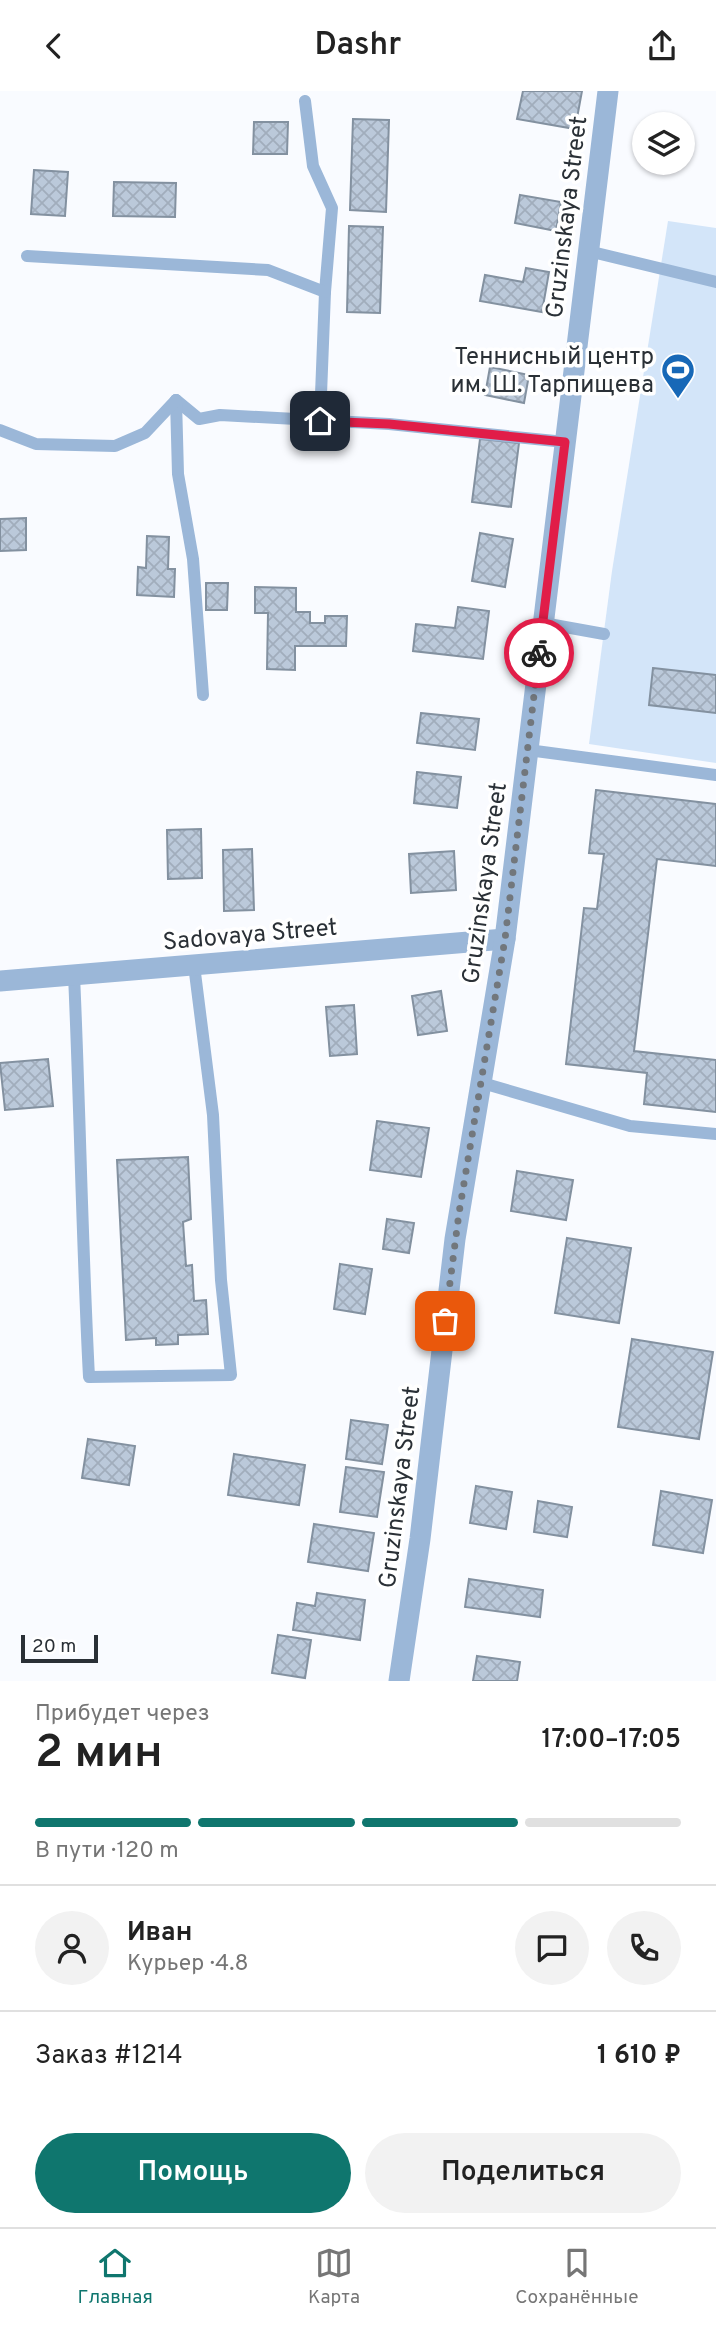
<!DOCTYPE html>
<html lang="ru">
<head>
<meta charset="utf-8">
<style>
  :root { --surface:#fff; --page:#f2f2f2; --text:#222; --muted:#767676; --line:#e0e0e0; --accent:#0f766e }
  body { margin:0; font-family:Overpass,sans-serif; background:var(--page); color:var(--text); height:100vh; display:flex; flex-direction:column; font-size:26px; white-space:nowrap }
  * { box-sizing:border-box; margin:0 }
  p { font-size:23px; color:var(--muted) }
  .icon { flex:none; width:38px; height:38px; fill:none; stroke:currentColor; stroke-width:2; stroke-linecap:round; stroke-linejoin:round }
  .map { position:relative; height:1590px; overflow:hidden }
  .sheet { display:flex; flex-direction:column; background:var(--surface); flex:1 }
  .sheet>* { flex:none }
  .buttons { position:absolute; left:632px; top:21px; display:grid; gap:14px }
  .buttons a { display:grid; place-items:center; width:63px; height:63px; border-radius:50%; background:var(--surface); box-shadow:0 2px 5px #0004; font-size:35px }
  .scale { position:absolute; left:21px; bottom:18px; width:77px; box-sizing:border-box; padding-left:7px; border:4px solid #2a3036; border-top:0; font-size:19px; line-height:24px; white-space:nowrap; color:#2a3036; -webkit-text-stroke:5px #fff; paint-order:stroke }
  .pin { position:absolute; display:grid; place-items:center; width:60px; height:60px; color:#fff; margin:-30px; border-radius:14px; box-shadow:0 4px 10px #0006 }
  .courier { position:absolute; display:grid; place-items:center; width:70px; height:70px; margin:-35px; border:5px solid #e11d48; border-radius:50%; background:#fff; color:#222; box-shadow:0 2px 9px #0007 }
  .summary em { font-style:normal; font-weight:600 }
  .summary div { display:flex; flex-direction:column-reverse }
  .summary { display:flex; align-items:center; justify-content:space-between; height:119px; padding:0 35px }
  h1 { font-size:46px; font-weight:600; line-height:52px }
  .bar { display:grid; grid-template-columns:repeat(4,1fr); gap:10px 7px; align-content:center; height:84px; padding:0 35px }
  .bar i { height:9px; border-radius:5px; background:var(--line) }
  .bar .on { background:var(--accent) }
  .bar p { grid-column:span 4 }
  .line { display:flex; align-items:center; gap:18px; padding:0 35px; border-top:2px solid var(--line) }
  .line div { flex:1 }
  .round { display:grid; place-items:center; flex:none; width:74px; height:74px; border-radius:37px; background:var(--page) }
  .button { display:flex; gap:14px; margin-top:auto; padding:14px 35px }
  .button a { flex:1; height:80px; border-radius:42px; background:var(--accent); color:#fff; font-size:28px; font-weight:600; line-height:80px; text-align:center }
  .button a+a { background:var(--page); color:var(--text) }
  header { display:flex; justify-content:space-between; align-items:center; height:91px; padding:0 35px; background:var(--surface); font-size:32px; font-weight:600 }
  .tab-bar { display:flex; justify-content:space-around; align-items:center; height:98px; border-top:2px solid var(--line); background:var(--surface); font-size:19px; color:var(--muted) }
  .tab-bar a { display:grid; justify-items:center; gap:4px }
  .tab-bar .on { color:var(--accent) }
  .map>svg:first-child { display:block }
</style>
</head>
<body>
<header><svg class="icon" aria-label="back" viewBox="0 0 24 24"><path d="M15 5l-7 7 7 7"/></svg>Dashr<svg class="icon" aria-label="share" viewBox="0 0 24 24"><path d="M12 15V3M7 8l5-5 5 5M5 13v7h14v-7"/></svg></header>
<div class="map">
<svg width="716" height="1590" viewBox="0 0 716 1590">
  <defs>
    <pattern id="building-cross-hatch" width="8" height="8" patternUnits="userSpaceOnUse" patternTransform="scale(1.75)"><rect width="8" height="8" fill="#bbc9da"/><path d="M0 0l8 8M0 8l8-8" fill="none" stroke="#a1adbc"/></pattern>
  </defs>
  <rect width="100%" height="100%" fill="#f9fbff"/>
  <path fill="#d3e5f9" d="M668,130L716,137V672L589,653L612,480Z"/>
  <g fill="url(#building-cross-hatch)" stroke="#8391a0" stroke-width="2">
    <path d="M523,0H582L575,38L517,28Z"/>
    <path d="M353,28L389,29L386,121L350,119Z"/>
    <path d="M254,31H288L287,63H253Z"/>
    <path d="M34,79L68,81L65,125L31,123Z"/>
    <path d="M114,91L176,92L175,126L113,125Z"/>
    <path d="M520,104L561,111L556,140L515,132Z"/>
    <path d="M349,135L383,136L380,222L347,221Z"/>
    <path d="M526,177L549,181L542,221L480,210L485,184L523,191Z"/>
    <path d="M490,276L529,284L524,312L485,304Z"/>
    <path d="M480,348L519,352L511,416L472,411Z"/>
    <path d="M26,427V459L0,460V428Z"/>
    <path d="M480,442L513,448L505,496L472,490Z"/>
    <path d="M147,445L169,446L168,478H175L174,506L137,504L138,476L146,477Z"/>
    <path d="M206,492H228L227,519H206Z"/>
    <path d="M255,496L296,497V521H310V532H325V525H347L346,555H295V579L267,578L268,522H255Z"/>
    <path d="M458,516L489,520L483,568L413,560L416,533L455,537Z"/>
    <path d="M653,577L716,584V622L649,614Z"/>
    <path d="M421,622L479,628L475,659L417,652Z"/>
    <path d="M417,681L461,686L457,717L414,712Z"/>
    <path d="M596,699L716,713V775L657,768L634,960L716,969V1021L644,1013L647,982L566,973L584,817L597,818L604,763L589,762Z"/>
    <path d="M201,738L202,787L168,788L167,739Z"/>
    <path d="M252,758L254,819L224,820L223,759Z"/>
    <path d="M454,760L456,799L411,802L409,763Z"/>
    <path d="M441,900L447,940L418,944L412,905Z"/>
    <path d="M354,914L357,963L330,965L326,916Z"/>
    <path d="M48,968L53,1015L5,1019L0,972Z"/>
    <path d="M377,1030L429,1037L421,1086L370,1079Z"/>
    <path d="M188,1066L191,1128L183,1131L186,1175L192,1174L194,1210L206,1209L208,1243L178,1244V1253L156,1254V1247L126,1249L117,1069Z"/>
    <path d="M517,1080L573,1089L566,1129L511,1120Z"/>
    <path d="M387,1128L414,1132L409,1162L383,1158Z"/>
    <path d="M567,1147L631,1157L619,1232L555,1222Z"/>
    <path d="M340,1173L372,1178L365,1223L334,1218Z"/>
    <path d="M632,1248L713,1261L699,1348L618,1336Z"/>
    <path d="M351,1329L388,1334L382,1373L346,1368Z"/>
    <path d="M88,1348L135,1355L129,1394L82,1387Z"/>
    <path d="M234,1363L305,1374L299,1414L228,1404Z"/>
    <path d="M346,1376L384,1381L377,1426L340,1421Z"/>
    <path d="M476,1395L512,1401L506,1438L470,1432Z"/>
    <path d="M661,1400L712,1409L703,1462L653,1454Z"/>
    <path d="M538,1410L572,1416L567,1446L534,1441Z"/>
    <path d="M314,1433L374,1442L368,1480L308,1471Z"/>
    <path d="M469,1488L543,1499L540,1526L465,1516Z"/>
    <path d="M317,1502L365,1509L360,1549L293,1539L297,1512L315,1515Z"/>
    <path d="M278,1544L311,1549L305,1587L272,1582Z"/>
    <path d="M477,1565L520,1571L517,1590H473Z"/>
  </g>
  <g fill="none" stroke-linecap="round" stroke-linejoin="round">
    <g stroke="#9bb7d8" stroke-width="12">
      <path d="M305,10L313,75L332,117L325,201L320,329"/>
      <path d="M588,160L716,191"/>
      <path d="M27,165L268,179L325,201"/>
      <path d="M176,309L199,328L220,324L389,333L565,351"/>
      <path d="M176,309L178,383L193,468L203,604"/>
      <path d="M0,339L36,353L115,355L145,342L176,309"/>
      <path d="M543,532L604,543"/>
      <path d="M528,659L716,684"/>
      <path d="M74,884C80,1018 82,1152 89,1286L231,1284L221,1189L213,1024L194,874"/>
      <path d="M479,991L630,1035L716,1043"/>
    </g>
    <g stroke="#9bb7d8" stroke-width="21">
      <path d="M0,890L505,848"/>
      <path d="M399,1590L420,1448L455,1148L505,848L608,0"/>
    </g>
  </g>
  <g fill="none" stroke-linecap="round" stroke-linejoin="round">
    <path stroke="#72777c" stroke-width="7" stroke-dasharray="0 12.6" d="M445,1230L459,1122L505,848L539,562"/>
    <path stroke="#e11d48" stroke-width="9" d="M320,330L389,333L565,351L539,562"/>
  </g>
  <defs>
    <g id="stadium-pin" transform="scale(1.75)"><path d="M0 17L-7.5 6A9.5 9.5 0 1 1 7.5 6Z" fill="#1768b7" stroke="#fff"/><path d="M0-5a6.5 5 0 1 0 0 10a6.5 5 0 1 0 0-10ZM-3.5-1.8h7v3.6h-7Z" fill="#fff"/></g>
  </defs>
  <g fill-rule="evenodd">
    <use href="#stadium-pin" x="678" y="279"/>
  </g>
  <g text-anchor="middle" stroke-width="7" stroke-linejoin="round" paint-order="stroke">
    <g font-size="24" fill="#2a3036" stroke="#fff">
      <text transform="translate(566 126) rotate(-83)" y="8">Gruzinskaya Street</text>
      <text transform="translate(484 792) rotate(-82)" y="8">Gruzinskaya Street</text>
      <text transform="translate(250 843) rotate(-5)" y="8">Sadovaya Street</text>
      <text transform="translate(399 1396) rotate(-83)" y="8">Gruzinskaya Street</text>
    </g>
    <g font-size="24" fill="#2a3036" stroke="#fff" text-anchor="end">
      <text x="654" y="273">Теннисный центр<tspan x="654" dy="28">им. Ш. Тарпищева</tspan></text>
    </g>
  </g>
</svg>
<div class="buttons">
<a><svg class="icon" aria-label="layers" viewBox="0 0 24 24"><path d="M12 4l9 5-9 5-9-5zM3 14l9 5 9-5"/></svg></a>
</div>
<div class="scale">20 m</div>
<div class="pin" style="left:445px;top:1230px;background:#ea580c"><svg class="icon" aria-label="bag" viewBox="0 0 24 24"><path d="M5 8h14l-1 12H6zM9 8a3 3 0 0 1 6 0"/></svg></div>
<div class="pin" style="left:320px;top:330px;background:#1f2937"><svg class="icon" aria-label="home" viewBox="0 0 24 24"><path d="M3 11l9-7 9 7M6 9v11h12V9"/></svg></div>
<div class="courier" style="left:539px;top:562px"><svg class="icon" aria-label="bike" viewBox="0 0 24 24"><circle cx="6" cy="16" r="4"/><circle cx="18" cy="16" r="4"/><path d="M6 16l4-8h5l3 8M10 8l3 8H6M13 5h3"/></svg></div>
</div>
<section class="sheet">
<div class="summary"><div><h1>2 мин</h1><p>Прибудет через</p></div><em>17:00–17:05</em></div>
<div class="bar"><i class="on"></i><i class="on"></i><i class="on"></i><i></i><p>В пути · 120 m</p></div>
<div class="line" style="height:126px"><a class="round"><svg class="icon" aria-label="person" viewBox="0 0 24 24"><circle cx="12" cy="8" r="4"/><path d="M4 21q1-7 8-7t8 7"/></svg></a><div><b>Иван</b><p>Курьер · 4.8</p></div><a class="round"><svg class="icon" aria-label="chat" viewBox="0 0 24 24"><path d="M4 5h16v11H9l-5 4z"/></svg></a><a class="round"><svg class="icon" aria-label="phone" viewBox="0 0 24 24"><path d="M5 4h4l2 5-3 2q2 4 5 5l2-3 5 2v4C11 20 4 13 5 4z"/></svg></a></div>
<div class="line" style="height:91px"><div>Заказ #1214</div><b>1 610 ₽</b></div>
<div class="button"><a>Помощь</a><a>Поделиться</a></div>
</section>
<nav class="tab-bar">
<a class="on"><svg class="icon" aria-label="home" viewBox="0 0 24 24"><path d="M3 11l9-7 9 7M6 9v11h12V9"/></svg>Главная</a>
<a><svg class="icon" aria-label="map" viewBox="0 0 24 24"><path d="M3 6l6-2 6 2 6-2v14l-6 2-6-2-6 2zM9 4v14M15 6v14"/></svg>Карта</a>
<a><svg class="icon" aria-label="saved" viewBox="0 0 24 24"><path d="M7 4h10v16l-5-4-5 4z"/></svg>Сохранённые</a>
</nav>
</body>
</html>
